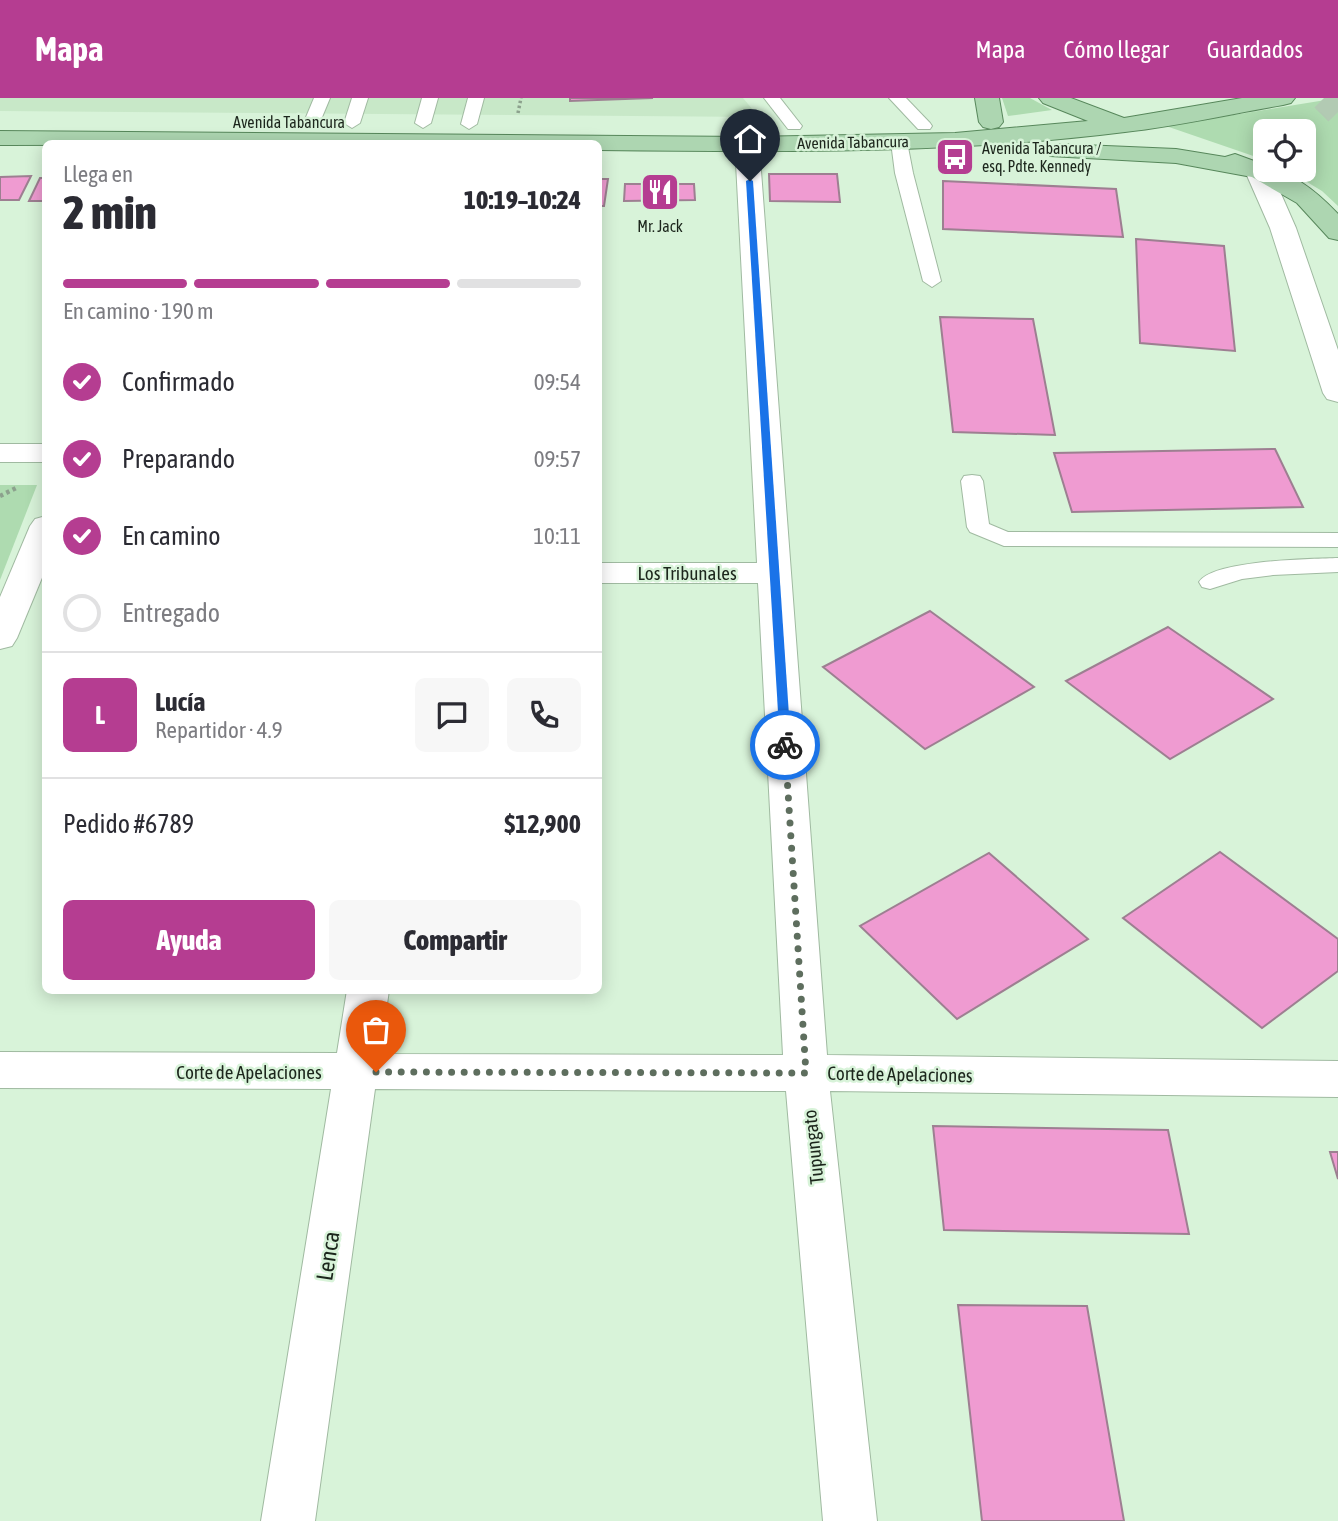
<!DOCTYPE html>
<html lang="es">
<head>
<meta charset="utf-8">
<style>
  :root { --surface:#fff; --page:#f7f7f7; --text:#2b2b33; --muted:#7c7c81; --line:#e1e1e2; --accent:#b53d91 }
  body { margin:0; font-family:"Asap Condensed",sans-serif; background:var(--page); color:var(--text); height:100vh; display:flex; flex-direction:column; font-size:26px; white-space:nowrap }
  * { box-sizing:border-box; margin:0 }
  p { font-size:23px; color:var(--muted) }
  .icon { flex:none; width:38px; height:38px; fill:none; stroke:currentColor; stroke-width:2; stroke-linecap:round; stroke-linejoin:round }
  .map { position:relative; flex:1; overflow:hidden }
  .panel { position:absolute; left:42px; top:42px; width:560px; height:854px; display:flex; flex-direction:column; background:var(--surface); border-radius:10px; box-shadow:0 4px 18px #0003 }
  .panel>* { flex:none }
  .buttons { position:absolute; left:1253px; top:21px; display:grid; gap:14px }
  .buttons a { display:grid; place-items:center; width:63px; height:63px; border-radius:10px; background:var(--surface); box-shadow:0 4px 18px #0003; font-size:35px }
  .pin { position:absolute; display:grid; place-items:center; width:60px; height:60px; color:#fff; margin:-72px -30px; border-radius:50% 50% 50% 0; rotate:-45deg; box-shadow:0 0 7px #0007 }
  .pin .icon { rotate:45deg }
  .courier { position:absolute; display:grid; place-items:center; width:70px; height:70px; margin:-35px; border:5px solid #1a73e8; border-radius:50%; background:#fff; color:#222; box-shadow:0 2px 9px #0007 }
  .head em { font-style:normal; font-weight:800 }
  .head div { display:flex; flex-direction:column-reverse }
  .head { display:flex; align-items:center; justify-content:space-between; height:119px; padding:0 21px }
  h1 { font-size:46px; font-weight:800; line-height:52px }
  .bar { display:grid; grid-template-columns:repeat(4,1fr); gap:10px 7px; align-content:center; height:84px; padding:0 21px }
  .bar i { height:9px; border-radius:5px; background:var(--line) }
  .bar .on { background:var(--accent) }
  .bar p { grid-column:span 4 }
  .line { display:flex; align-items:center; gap:18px; padding:0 21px; border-top:2px solid var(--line) }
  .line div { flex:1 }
  .round { display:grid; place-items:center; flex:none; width:74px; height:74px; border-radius:10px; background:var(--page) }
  ol { padding:0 21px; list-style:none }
  li { display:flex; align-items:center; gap:21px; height:77px }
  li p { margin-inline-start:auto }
  li .icon { padding:7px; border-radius:50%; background:var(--accent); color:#fff; stroke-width:4 }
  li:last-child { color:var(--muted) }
  li i { width:38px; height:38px; border:4px solid var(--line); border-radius:50% }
  .cta { display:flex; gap:14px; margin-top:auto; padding:14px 21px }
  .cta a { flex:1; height:80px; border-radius:10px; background:var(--accent); color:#fff; font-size:28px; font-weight:800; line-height:80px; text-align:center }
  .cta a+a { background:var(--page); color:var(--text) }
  header { display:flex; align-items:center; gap:42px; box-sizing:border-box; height:98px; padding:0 35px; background:var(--accent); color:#fff }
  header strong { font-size:33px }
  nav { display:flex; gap:38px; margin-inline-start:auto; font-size:24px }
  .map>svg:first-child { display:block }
</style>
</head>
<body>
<header>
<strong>Mapa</strong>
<nav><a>Mapa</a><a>Cómo llegar</a><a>Guardados</a></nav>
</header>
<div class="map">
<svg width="1338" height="1423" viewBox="0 0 1338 1423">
  <rect width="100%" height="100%" fill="#d8f3d9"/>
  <path fill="#c8e8c8" d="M0,0H743L759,19L0,13Z"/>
  <g fill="#aedbb0">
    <path d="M1002,0H1030L1052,12L1008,18Z"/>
    <path d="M1338,0V108L1322,93L1287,72H1304V33H1265V62L1166,28Z"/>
    <path d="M0,387H37L0,482Z"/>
  </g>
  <g fill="#ef9bd1" stroke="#9d7f91" stroke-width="2">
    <path d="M570,0H653L570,3Z"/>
    <path d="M769,76H837L840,104L770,103Z"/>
    <path d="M31,78L19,102H0V79Z"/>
    <path d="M40,80H46V103H29Z"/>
    <path d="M598,81H608L604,108H598Z"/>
    <path d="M943,83L1116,91L1123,139L943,131Z"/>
    <path d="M625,86H694L695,102L624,103Z"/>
    <path d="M1136,141L1224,148L1235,253L1140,245Z"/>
    <path d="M940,219L1033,221L1055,337L953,334Z"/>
    <path d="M1275,351L1303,409L1072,414L1054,355Z"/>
    <path d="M930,513L1034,589L925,651L823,569Z"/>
    <path d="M1168,529L1273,601L1170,661L1066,583Z"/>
    <path d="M1220,754L1338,841V873L1262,930L1123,820Z"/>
    <path d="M989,755L1088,841L957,921L860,828Z"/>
    <path d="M933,1028L1168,1032L1189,1136L944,1132Z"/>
    <path d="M1330,1054H1338V1081Z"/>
    <path d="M958,1207L1087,1208L1124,1423H982Z"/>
  </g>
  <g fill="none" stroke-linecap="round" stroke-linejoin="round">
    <path stroke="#b2cab3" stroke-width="27" stroke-dasharray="27 13" stroke-linecap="butt" d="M1324,0L1338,14"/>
    <g stroke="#a0baa1" stroke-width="2">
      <g id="lane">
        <path d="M314,0H330L320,24L312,29L304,24Z"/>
        <path d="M352,0H368L360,25L352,30L344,25Z"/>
        <path d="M422,0H438L431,25L423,30L415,25Z"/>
        <path d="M468,0H484L477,26L469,31L461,26Z"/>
        <path d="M764,0H780L802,28L800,31H788Z"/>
        <path d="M889,0H906L930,25L932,28L930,31H918Z"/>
        <path d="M899,39L907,44L913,75L941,183L932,189L923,183L895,75L891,44Z"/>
        <path d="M972,377L980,378L983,383L989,426L1008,434L1338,435V449L1004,448L970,434L967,429L961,383L964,378Z"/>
        <path d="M1338,460V474L1273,477L1242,481L1210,491L1202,489L1199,484C1213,462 1311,461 1338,460Z"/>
      </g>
    </g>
    <g stroke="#a0baa1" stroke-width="2">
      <g id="street">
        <path d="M747,39L756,41L759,46L827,957L1338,963V999L830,993L877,1423H823L786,993L375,991L315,1423H261L331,991L0,990V954L337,955L347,892H389L380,956L783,957L758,485H598V465H757L735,46L738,41Z"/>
        <path d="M1258,65L1265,67V72L1271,73L1296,130L1338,252V304L1327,301L1323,295L1270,130L1245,73L1249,68Z"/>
        <rect x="0" y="346" width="46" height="18"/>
        <path d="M46,418V470L17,540L12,548L0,551V499L30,428L35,421Z"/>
      </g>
    </g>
    <g stroke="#57875b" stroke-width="2">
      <g id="primary">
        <path d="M975,0H999L1003,24L999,29L991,31L983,29L979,24Z"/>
        <path d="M1039,0H1071L1124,20L1242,0H1295L1291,5L1283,7C1231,16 1178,28 1125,34C951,56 774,54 598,52V46L0,47V33L747,39L955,35L1088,23L1043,5Z"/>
        <path d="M1059,46L1176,51L1225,59L1235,56L1265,67V72C1293,72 1320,97 1338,116V142L1329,140L1297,105L1252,79L1176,65L1050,58L1047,53L1050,48Z"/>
      </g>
    </g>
    <path stroke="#8ca18d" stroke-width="3.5" stroke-dasharray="2.5 2.5" stroke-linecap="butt" d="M518,15L521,0"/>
    <path stroke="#8ca18d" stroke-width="4.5" stroke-dasharray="3.5 3.5" stroke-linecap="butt" d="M0,398L18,389"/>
    <use href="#lane" fill="#fff" fill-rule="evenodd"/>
    <use href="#street" fill="#fff" fill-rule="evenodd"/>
    <use href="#primary" fill="#add6b1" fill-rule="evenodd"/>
  </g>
  <path fill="#1a73e8" d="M750,81L753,83L791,647L785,651L780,647L746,83Z"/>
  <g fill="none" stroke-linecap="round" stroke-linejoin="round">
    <path stroke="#5e6e5e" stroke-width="7" stroke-dasharray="0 12.6" d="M376,974L806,975L785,647"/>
  </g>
  <defs>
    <g id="bus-square" transform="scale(2.0125)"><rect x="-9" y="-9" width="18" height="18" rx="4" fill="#b53d91" stroke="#d8f3d9"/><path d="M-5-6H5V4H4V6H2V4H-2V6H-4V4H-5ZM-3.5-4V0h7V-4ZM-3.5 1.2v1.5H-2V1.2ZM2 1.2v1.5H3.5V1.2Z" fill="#fff"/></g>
    <g id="restaurant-square" transform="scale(2.0125)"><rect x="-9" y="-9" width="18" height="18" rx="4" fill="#b53d91" stroke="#d8f3d9"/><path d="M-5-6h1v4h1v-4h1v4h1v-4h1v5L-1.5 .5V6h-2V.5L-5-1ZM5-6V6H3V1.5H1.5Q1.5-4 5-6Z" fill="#fff"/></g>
  </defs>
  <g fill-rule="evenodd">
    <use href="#bus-square" x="955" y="59"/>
    <use href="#restaurant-square" x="660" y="94"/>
  </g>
  <g text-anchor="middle" stroke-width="5" stroke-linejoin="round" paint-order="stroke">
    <g font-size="16" fill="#1c261c" stroke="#d8f3d9">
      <text x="289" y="30">Avenida Tabancura</text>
      <text transform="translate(853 44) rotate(-1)" y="6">Avenida Tabancura</text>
    </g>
    <g font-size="16" fill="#1c261c" stroke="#d8f3d9" text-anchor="start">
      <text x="982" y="56">Avenida Tabancura /<tspan x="982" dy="18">esq. Pdte. Kennedy</tspan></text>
      <text x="660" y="134" text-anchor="middle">Mr. Jack</text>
    </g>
    <g font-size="19" fill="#1c261c" stroke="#d8f3d9">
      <text x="687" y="482">Los Tribunales</text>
      <text x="249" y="981">Corte de Apelaciones</text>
      <text transform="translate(900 976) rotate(1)" y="7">Corte de Apelaciones</text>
      <text transform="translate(813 1049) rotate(-96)" y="7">Tupungato</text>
    </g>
    <g font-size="23" fill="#1c261c" stroke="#d8f3d9">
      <text transform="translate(328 1158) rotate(-81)" y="8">Lenca</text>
    </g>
  </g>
</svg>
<div class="buttons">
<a><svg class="icon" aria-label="locate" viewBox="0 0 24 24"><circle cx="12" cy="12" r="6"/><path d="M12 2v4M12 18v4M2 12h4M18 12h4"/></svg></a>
</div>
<div class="pin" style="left:376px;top:974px;background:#ea580c"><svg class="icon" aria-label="bag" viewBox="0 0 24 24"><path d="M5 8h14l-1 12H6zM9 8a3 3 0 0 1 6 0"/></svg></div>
<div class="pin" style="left:750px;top:83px;background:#1f2937"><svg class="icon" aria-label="home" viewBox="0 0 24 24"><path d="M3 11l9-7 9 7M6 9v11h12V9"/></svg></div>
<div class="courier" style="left:785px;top:647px"><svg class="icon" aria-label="bike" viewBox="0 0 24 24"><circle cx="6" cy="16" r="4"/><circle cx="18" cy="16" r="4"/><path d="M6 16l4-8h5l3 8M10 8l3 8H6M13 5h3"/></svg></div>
<section class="panel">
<div class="head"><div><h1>2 min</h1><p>Llega en</p></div><em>10:19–10:24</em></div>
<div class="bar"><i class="on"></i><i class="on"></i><i class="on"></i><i></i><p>En camino · 190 m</p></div>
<ol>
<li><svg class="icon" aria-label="check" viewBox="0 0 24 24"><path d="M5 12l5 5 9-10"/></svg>Confirmado<p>09:54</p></li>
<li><svg class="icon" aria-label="check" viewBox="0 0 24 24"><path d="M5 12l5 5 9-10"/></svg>Preparando<p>09:57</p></li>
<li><svg class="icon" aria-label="check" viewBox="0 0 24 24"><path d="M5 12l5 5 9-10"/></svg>En camino<p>10:11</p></li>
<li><i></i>Entregado</li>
</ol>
<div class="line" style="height:126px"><b class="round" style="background:var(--accent);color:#fff">L</b><div><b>Lucía</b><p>Repartidor · 4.9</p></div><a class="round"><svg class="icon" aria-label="chat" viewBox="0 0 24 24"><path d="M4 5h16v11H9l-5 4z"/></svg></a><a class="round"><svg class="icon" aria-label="phone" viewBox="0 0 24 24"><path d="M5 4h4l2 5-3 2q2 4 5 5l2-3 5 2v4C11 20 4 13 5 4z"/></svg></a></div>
<div class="line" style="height:91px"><div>Pedido #6789</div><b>$12,900</b></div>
<div class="cta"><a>Ayuda</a><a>Compartir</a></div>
</section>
</div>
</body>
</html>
